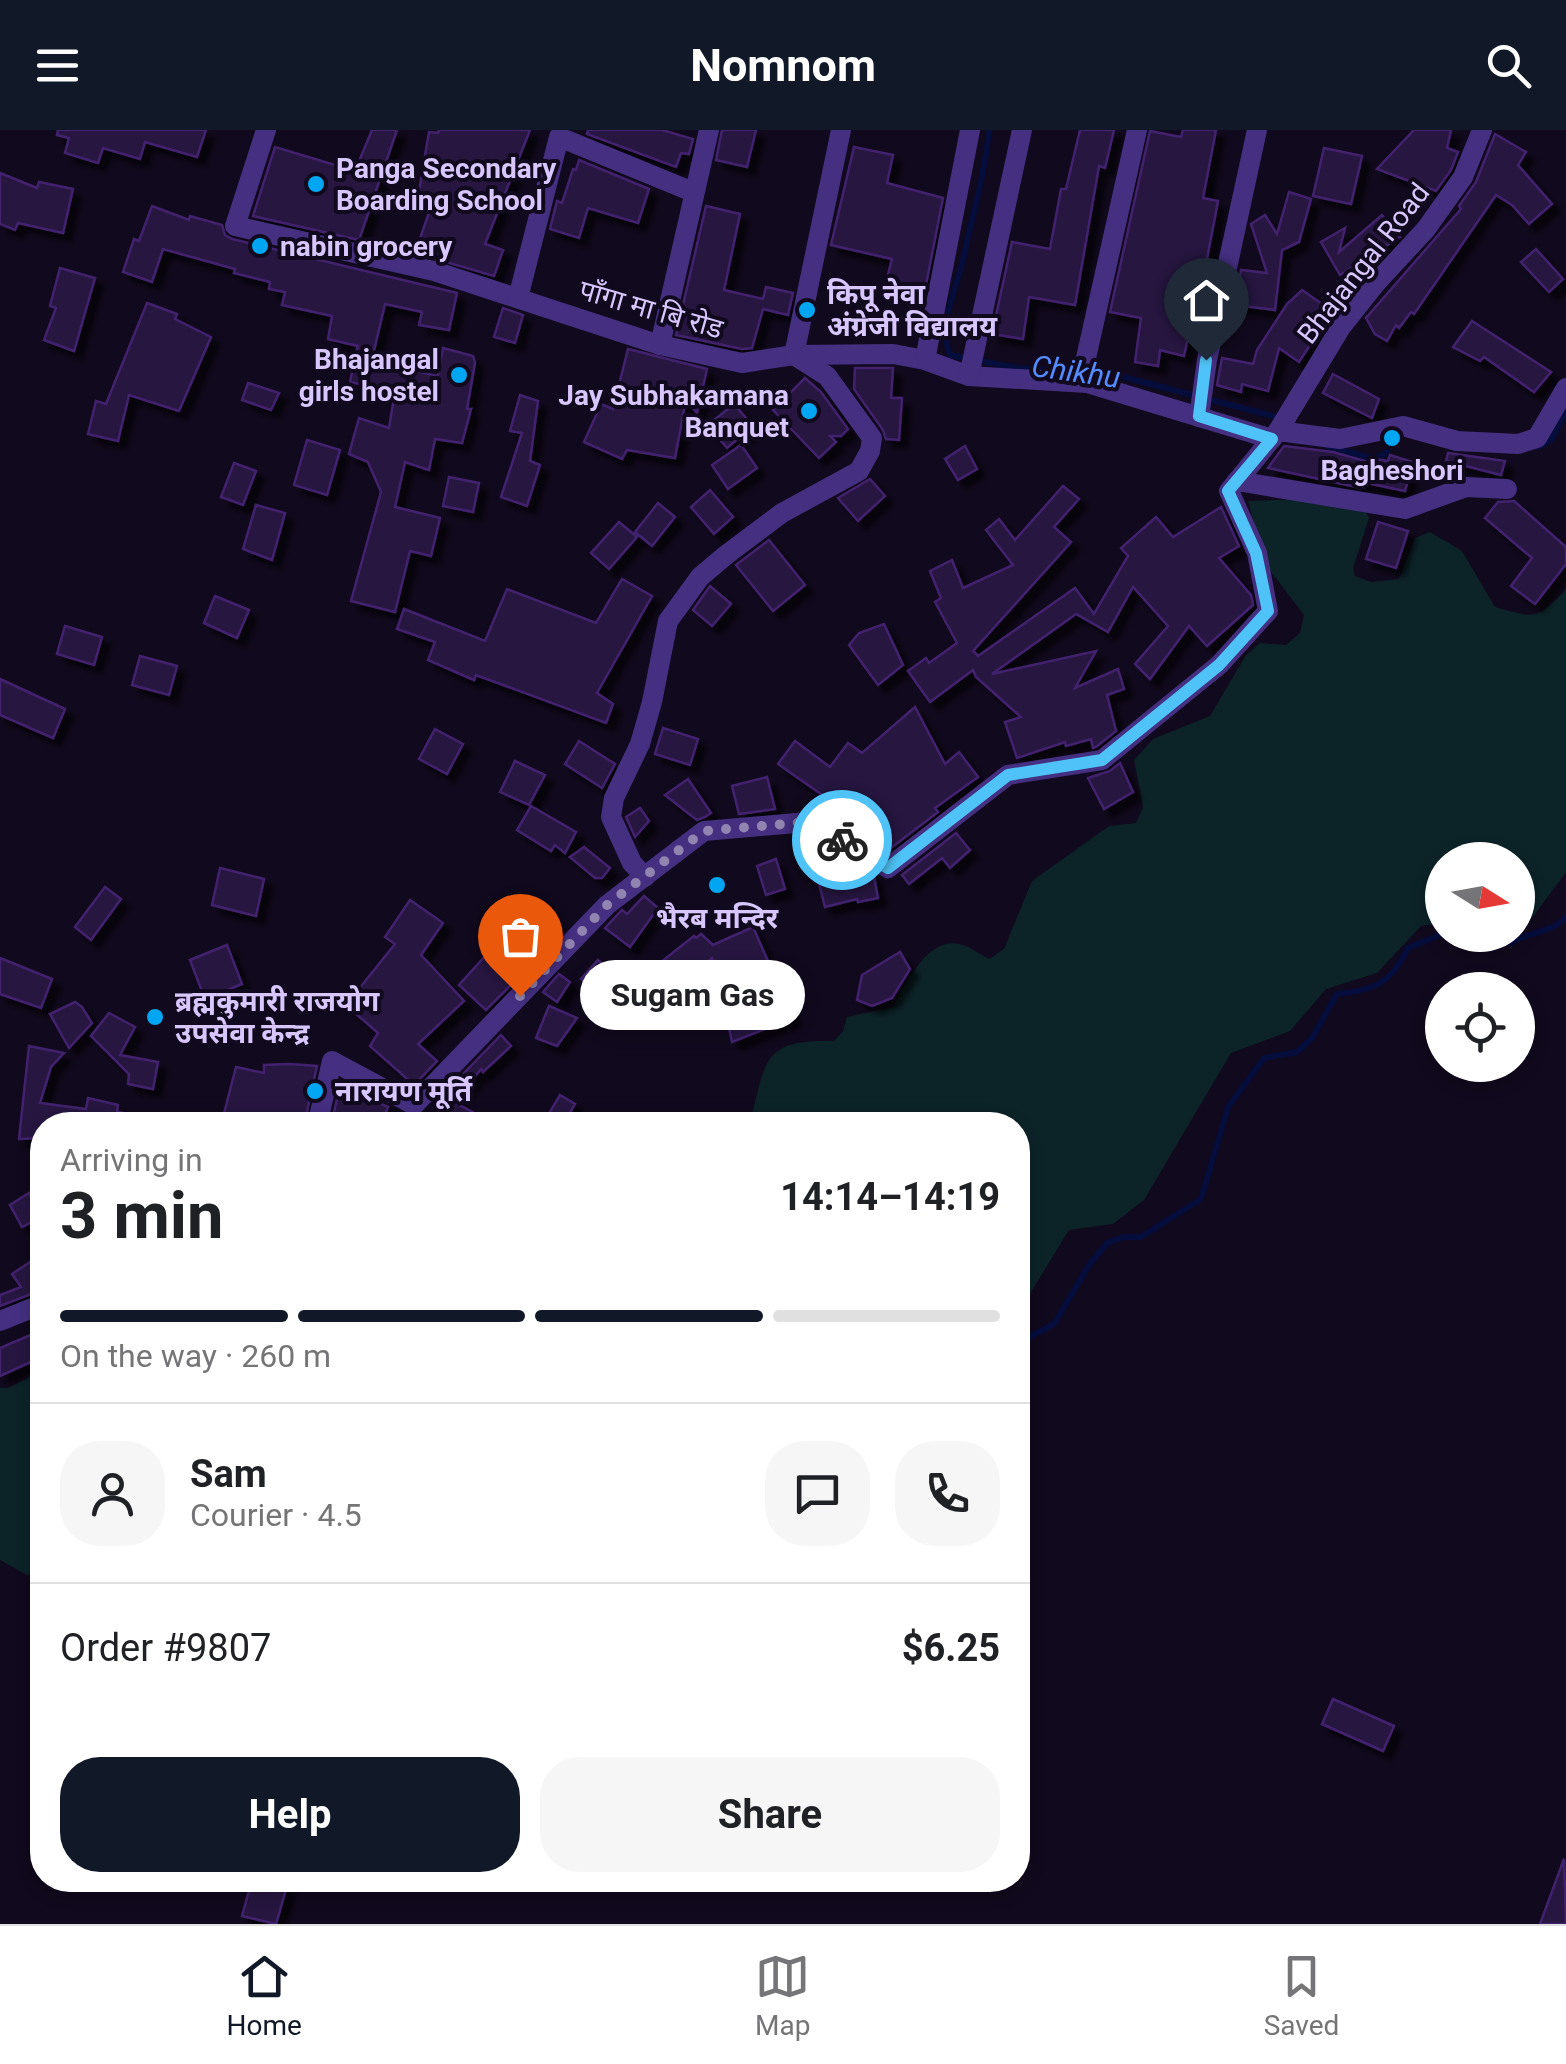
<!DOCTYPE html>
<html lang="en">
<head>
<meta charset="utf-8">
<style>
  :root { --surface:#fff; --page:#f6f6f6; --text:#202124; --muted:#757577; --line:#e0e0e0; --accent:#111827 }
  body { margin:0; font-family:Roboto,"Noto Sans Devanagari",sans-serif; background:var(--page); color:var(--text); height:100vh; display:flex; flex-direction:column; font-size:38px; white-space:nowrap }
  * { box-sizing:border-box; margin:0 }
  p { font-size:32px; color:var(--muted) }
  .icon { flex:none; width:55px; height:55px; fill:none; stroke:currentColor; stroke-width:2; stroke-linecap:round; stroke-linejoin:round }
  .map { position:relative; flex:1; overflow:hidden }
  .panel { position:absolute; left:30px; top:982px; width:1000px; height:780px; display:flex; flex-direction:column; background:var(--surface); border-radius:40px; box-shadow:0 5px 15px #0003 }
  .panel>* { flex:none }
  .needle { width:65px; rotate:101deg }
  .fabs { position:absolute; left:1425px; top:712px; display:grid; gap:20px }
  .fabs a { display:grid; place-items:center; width:110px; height:110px; border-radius:50%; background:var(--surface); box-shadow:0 5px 15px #0003; font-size:50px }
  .pin { position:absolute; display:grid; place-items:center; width:85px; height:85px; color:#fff; margin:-102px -42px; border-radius:50% 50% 50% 0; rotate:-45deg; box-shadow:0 0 10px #0007 }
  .pin .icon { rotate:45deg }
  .courier { position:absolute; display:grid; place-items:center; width:100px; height:100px; margin:-50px; border:8px solid #4fc3f7; border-radius:50%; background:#fff; color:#222; box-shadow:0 2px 12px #0007 }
  .bubble { position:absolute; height:70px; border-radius:35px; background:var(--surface); box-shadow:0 5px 15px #0003; font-size:32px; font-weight:700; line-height:70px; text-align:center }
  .head em { font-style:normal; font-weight:700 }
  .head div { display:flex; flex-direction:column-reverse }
  .head { display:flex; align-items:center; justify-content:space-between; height:170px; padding:0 30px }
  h1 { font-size:65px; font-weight:700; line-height:75px }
  .bar { display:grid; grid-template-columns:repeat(4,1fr); gap:15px 10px; align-content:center; height:120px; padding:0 30px }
  .bar i { height:12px; border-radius:8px; background:var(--line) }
  .bar .on { background:var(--accent) }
  .bar p { grid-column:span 4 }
  .line { display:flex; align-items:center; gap:25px; padding:0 30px; border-top:2px solid var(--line) }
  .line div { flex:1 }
  .round { display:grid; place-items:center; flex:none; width:105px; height:105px; border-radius:40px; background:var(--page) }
  .action { display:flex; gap:20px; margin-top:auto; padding:20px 30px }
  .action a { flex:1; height:115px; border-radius:40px; background:var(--accent); color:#fff; font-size:40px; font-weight:700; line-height:115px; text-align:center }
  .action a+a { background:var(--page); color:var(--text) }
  header { display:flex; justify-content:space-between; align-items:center; height:130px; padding:0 30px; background:var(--accent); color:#fff; font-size:45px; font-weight:700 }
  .menu { display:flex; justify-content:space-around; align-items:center; height:140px; border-top:2px solid var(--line); background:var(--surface); font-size:28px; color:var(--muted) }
  .menu a { display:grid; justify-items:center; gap:5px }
  .menu .on { color:var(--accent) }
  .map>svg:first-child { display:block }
</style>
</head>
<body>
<header><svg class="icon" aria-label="menu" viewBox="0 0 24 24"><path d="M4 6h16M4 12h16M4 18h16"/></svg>Nomnom<svg class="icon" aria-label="search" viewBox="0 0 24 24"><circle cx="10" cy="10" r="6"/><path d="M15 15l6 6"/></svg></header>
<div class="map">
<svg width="1566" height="1794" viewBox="0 0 1566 1794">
  <defs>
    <filter id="shadow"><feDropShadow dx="8" dy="8" stdDeviation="2.5" flood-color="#0009"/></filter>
  </defs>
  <rect width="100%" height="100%" fill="#11091d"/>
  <g fill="#0c2328">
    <path d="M1303,369L1365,380L1369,388L1353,438L1355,446L1371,452L1399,449L1415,408L1430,402L1462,421L1495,477C1535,488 1536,491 1566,459V742L1533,787L1518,792V730H1442V793L1421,796L1377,843L1326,859L1290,901L1231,923L1144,1070L1113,1094L1069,1100L1026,1170L1018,1178V995H749C767,932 759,909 834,911L843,901L847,887L893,877C905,856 927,806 959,814C969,816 980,824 989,829L1004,819L1032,751L1109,696L1136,693L1143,677L1134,630L1153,609L1210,586L1246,525L1260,513L1286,515L1300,503L1304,485L1265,434L1248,371Z"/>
    <path d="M42,1241V1442L27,1445L0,1430V1258H8Z"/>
  </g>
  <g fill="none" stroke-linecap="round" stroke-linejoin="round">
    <g stroke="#040d3c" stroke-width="6">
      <path d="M989,0C985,42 973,84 964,125C958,156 937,194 950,225L1017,238L1108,243L1280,288"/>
      <path d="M1329,317L1372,328L1385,324L1400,304"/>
      <path d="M1539,317L1552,309L1566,281"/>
      <path d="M1486,805L1510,813C1528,802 1552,803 1566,787"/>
      <path d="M1018,1213L1054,1194L1089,1135L1107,1113L1123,1107H1141L1201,1069L1228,977L1264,928L1297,922L1312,908L1337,864C1375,860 1390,854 1408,818L1442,804"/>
    </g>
  </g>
  <g fill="#261440" stroke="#42236e" stroke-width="2.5" filter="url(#shadow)">
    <path d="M58,0H206L197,27L145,12L140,29L103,18L98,33L65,23L69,8L57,5Z"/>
    <path d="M372,0H397L359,110L253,86L275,17L355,41Z"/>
    <path d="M439,0H530L485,114L503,120L494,146L415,123L433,71L418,67L429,2L438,3Z"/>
    <path d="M588,0H662L693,9L689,24L681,23L676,37L587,4Z"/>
    <path d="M722,0H756L747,37L716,30Z"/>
    <path d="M1080,0H1114L1105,38L1099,36L1075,175L1029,167L1023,209L992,204L1012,112L1050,119L1061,59H1066Z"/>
    <path d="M1183,0H1216L1203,68L1218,71L1206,134L1203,133L1191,175L1195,176L1184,226L1160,220L1158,236L1135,232L1141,188L1110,182L1150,1L1181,7Z"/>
    <path d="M1414,0H1451L1447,18L1458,22L1451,40L1436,61L1377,39Z"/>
    <path d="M1495,4L1526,22L1518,35L1552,74L1529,94L1512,75L1496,65L1414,184L1411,182L1399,198L1396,195L1387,211L1375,204L1366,188L1461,79L1459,76L1476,52Z"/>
    <path d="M854,17L893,25L887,53L943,68L923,170L884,160L892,129L831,115Z"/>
    <path d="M1324,18L1362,26L1351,74L1313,66Z"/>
    <path d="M579,30L649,59L638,93L588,78L579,108L550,99L557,71L562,73L573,39L576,40Z"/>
    <path d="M0,43L37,58L39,52L73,59L63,103L18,93L15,100L0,94Z"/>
    <path d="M1289,62L1311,69L1299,112L1282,120L1275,180L1235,175L1241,140L1267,143L1251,94L1265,85L1277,104Z"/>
    <path d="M152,76L189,90L190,86L222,95L225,105L232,109L457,163L449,200L419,195L422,182L385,174L372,229L355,225L358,216L328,209L332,186L282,175L285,162L269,159L270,152L234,143L235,139L163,119L152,152L123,142L134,109L139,111Z"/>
    <path d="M706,76L740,84L724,160L763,169L766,157L793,163L788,185L763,179L752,218L742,219L676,205Z"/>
    <path d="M1382,85L1400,107L1340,145L1321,112L1345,98L1339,122Z"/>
    <path d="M1536,119L1563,149L1549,162L1521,132Z"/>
    <path d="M60,138L95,148L74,221L44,210L56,178L50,176Z"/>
    <path d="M1302,160L1332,181L1299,232L1279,218L1268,261L1242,254L1241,262L1217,255L1222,228L1253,234L1257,220L1287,174Z"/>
    <path d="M147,173L177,184L175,189L211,207L179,281L129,265L118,311L88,304L96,271L106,274Z"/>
    <path d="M503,178L523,185L515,213L494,207Z"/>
    <path d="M1472,191L1551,242L1534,262L1484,227L1480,231L1453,217Z"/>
    <path d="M443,218L473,226L475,233L467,279H471L462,313L435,309L429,340L405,332L395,377L440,388L431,426L410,421L395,482L351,471L381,362L368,332L349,324L359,288L389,298L395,262L350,252L355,228L438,246Z"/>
    <path d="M628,219L707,239L697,283L686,269L675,328L627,320L622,329L584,312L601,274L613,279Z"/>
    <path d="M855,238H893L891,268H902L899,310L886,309L883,300L854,259Z"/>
    <path d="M1333,244L1379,269L1372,288L1323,263Z"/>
    <path d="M805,248L821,262L848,299L841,306H830L836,312L819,328L773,280Z"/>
    <path d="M248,253L279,263L271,280L242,270Z"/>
    <path d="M520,265L538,271L530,331L540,335L527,376L501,367L522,303L510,301Z"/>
    <path d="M734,274L753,296L727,318L708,295Z"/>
    <path d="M307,310L340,320L327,365L294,355Z"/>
    <path d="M741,315L757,338L728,359L712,335Z"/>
    <path d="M965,316L977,339L958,350L945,329Z"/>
    <path d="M1284,316L1333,322L1368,332L1369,328L1388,331L1390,325L1413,332L1405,361L1362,352L1361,358L1268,338Z"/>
    <path d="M1448,323L1505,331L1501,345L1446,331Z"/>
    <path d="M234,333L256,341L243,375L221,367Z"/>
    <path d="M449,347L479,353L473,382L443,376Z"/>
    <path d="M870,349L885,366L858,391L838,368Z"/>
    <path d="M1063,356L1079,369L1054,397L1071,412L973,521L978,526L1075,458L1094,484L1128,426L1121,418L1156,387L1173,407L1221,377L1239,416L1219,428L1251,465L1253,475L1207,516L1189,496L1150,549L1135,534L1168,496L1133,457L1108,502L1076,484L992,544L1096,521L1075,558L1118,539L1124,559L1107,565L1116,601L1096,617L1093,618L1091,609L1066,616L1065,612L1017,628L1005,592L1021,587L976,547L973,540L930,572L908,541L926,528L929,533L957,513L935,472L941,468L930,441L952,430L963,458L1013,435L986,400L999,389L1015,410Z"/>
    <path d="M710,360L733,387L714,404L691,377Z"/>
    <path d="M1514,371L1566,417V434L1535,474L1511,456L1532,428L1485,388L1498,372Z"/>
    <path d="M658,373L675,387L652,416L635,402Z"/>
    <path d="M256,375L285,383L272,430L243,419Z"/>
    <path d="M619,392L637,407L609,439L591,423Z"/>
    <path d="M1378,392L1408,401L1396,438L1366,429Z"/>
    <path d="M769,410L805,455L773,481L736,435Z"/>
    <path d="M622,449L652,466L597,563L613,574L606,593L476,545L474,550L428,530L435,512L397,499L404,479L485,511L507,459L596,493Z"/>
    <path d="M710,456L731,474L712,496L693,480Z"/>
    <path d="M215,466L249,480L237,508L204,493Z"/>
    <path d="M884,494L903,535L878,555L849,515L859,503Z"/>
    <path d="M65,496L102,507L94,535L57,524Z"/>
    <path d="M140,526L177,536L169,565L132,555Z"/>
    <path d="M0,549L65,579L53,608L0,585Z"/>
    <path d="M915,577L945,634L959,622L978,647L935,678L938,682L887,721L865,698L868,710L856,703L843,688L848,683L778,634L795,611L830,637L848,613L862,623Z"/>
    <path d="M663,598L698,609L690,635L655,624Z"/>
    <path d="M435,599L463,614L447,644L419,629Z"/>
    <path d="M579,611L615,634L602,658L565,634Z"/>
    <path d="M515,631L545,645L529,675L500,662Z"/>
    <path d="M1120,633L1133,662L1104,679L1088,648L1110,641Z"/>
    <path d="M767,647L775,679L739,684L732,656Z"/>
    <path d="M688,649L711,683L705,687L697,690L665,665Z"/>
    <path d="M531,676L576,702L565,723L555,715L551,721L517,700Z"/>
    <path d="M640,678L649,691L635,707L626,687Z"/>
    <path d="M956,703L970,720L950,738L942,728L909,754L902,745Z"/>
    <path d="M584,717L610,738L602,748H595L570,727Z"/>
    <path d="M776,729L785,759L766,765L757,736Z"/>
    <path d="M847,730L874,746L878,768L858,772L857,769L825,777L815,738Z"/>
    <path d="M220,738L264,749L256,786L212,775Z"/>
    <path d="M105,757L121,769L91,810L75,797Z"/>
    <path d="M644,766L658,778L630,817L605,798L622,780L627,784Z"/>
    <path d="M410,770L443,793L421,825L464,871L418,914L437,931L414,955L370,916L378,903L346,875L395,814L385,807Z"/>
    <path d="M753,797L793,888L732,912L724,874H726L712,828L673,858L656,836L694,806L696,808L701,804L713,815Z"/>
    <path d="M497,813L526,840L486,880L459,855Z"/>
    <path d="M227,815L242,854L205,869L190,830Z"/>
    <path d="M900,822L910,839L892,868L872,876L857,870L862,845Z"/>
    <path d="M0,828L52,849L41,878L0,864Z"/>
    <path d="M598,830L611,842L596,862L581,849Z"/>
    <path d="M559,844L570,852L557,872L543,862Z"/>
    <path d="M75,872L82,877L92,893L69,918L50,884Z"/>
    <path d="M549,876L577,888L557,916L536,908Z"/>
    <path d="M109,883L135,897L120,925L158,932L153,959L128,954L129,944L91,906Z"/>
    <path d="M501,905L511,916L483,942L481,939L454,972L497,995H458L434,974Z"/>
    <path d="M29,916L64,923L51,937L40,973L86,979L88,968L118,975L117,982L124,983V995H42V1008L19,1009Z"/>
    <path d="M289,934L317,936L304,995H221L236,937L264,943V935Z"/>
    <path d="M341,952L360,962L358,964L388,977L381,995H331Z"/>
    <path d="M560,965L575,974L563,995H542Z"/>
    <path d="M29,1063L41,1087L22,1097L10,1075Z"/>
    <path d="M42,1124V1160L0,1176V1165L21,1157L12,1144Z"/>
    <path d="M42,1200V1227L0,1246V1218Z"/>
    <path d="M1333,1569L1394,1596L1383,1621L1322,1594Z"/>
    <path d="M1564,1729L1566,1794H1540Z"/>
    <path d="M252,1750L287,1756L276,1794L242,1786Z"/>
  </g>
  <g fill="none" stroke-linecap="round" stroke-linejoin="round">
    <g stroke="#442f81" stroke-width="20">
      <path d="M266,0L235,96L434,141L660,215L742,233L794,225L893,224L925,230L969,246L1087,253L1272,309"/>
      <path d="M518,168L559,7L693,62"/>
      <path d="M660,215L709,0"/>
      <path d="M925,230L970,0"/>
      <path d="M969,246L1022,0"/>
      <path d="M1087,253L1086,228L1137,0"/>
      <path d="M1199,287L1207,230L1257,0"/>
      <path d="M1278,301L1340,309L1403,296L1457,311L1518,314L1537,308L1566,258"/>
      <path d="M1237,351L1405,379L1466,357L1507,359"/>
      <path d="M645,747L632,733L611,687L614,668L640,614L652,572L668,491L700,447L726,425L782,383L859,341L870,321L872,308L827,246L794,225L841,0"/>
      <path d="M317,995L332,931L414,975L607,775L704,701L819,691L847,714L888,738L1008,645L1102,630L1219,535L1268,481L1257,423L1229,361L1278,301L1341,197L1376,153L1426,99L1463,47L1482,0"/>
      <path d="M0,1191L42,1174"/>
    </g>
  </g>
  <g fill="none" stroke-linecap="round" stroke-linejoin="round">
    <path stroke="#9284b0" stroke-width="10" stroke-dasharray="0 18" d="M520,866L607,775L704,701L819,691L842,710"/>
    <path stroke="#4fc3f7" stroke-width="12" d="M842,710L888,738L1008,645L1102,630L1219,535L1268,481L1256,423L1228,361L1272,309L1199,286L1206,230"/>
  </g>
  <g fill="#00a6f1" stroke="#11091d" stroke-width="4">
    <circle cx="316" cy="54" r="10"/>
    <circle cx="260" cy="116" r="10"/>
    <circle cx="807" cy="180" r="10"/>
    <circle cx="459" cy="245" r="10"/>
    <circle cx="809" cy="281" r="10"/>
    <circle cx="1392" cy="308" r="10"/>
    <circle cx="717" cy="755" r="10"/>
    <circle cx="155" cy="887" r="10"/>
    <circle cx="315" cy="961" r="10"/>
  </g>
  <g text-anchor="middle" stroke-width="8" stroke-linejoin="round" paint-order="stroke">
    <g font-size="28" font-weight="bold" fill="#d8c6ff" stroke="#11091d" text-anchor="start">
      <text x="336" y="48">Panga Secondary<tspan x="336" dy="32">Boarding School</tspan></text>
      <text x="280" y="126">nabin grocery</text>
      <text x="827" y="174">किपू नेवा<tspan x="827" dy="32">अंग्रेजी विद्यालय</tspan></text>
      <text x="439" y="239" text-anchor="end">Bhajangal<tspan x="439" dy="32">girls hostel</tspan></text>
      <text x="789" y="275" text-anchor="end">Jay Subhakamana<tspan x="789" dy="32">Banquet</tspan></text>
      <text x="1392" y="350" text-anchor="middle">Bagheshori</text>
      <text x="717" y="798" text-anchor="middle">भैरब मन्दिर</text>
      <text x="175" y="881">ब्रह्मकुमारी राजयोग<tspan x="175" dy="32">उपसेवा केन्द्र</tspan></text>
      <text x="335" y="971">नारायण मूर्ति</text>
    </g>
    <g font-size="28" fill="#d8c6ff" stroke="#11091d">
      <text transform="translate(1363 133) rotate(-52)" y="10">Bhajangal Road</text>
      <text transform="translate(651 179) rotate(16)" y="10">पाँगा मा बि रोड</text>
    </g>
    <g font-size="30" font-style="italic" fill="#548cff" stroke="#11091d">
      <text transform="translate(1076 242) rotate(8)" y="10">Chikhu</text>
    </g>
  </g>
</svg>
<div class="fabs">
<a><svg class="needle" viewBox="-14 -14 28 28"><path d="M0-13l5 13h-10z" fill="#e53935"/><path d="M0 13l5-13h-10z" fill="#757577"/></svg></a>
<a><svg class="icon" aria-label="locate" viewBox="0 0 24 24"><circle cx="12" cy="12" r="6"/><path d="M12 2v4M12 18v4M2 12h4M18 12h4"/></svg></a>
</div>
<div class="pin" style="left:520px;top:866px;background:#ea580c"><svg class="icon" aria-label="bag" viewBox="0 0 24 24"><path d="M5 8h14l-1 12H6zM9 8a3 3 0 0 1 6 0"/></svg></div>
<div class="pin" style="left:1206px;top:230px;background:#1f2937"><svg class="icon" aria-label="home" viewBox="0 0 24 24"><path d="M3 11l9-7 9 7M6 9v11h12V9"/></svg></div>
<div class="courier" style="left:842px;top:710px"><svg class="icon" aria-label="bike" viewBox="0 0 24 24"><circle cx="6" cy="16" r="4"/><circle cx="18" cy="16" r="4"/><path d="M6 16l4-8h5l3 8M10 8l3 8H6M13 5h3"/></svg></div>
<div class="bubble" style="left:580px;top:830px;width:225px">Sugam Gas</div>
<section class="panel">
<div class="head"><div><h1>3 min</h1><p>Arriving in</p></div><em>14:14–14:19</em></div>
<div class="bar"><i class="on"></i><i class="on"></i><i class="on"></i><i></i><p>On the way · 260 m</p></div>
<div class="line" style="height:180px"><a class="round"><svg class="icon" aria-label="person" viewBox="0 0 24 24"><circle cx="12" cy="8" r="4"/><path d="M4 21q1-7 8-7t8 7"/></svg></a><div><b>Sam</b><p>Courier · 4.5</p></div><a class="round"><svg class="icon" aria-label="chat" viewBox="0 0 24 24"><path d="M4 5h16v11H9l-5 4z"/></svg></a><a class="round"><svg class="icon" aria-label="phone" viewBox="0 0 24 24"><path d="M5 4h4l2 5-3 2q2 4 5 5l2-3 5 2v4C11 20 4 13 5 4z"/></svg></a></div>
<div class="line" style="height:130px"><div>Order #9807</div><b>$6.25</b></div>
<div class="action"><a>Help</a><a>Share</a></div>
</section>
</div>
<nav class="menu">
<a class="on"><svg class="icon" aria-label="home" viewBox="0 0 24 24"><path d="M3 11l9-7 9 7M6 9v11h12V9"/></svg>Home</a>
<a><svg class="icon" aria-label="map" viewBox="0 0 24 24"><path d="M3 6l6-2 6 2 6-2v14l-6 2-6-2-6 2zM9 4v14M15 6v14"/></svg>Map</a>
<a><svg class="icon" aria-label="saved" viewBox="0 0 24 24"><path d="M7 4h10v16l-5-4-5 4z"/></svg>Saved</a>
</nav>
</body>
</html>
